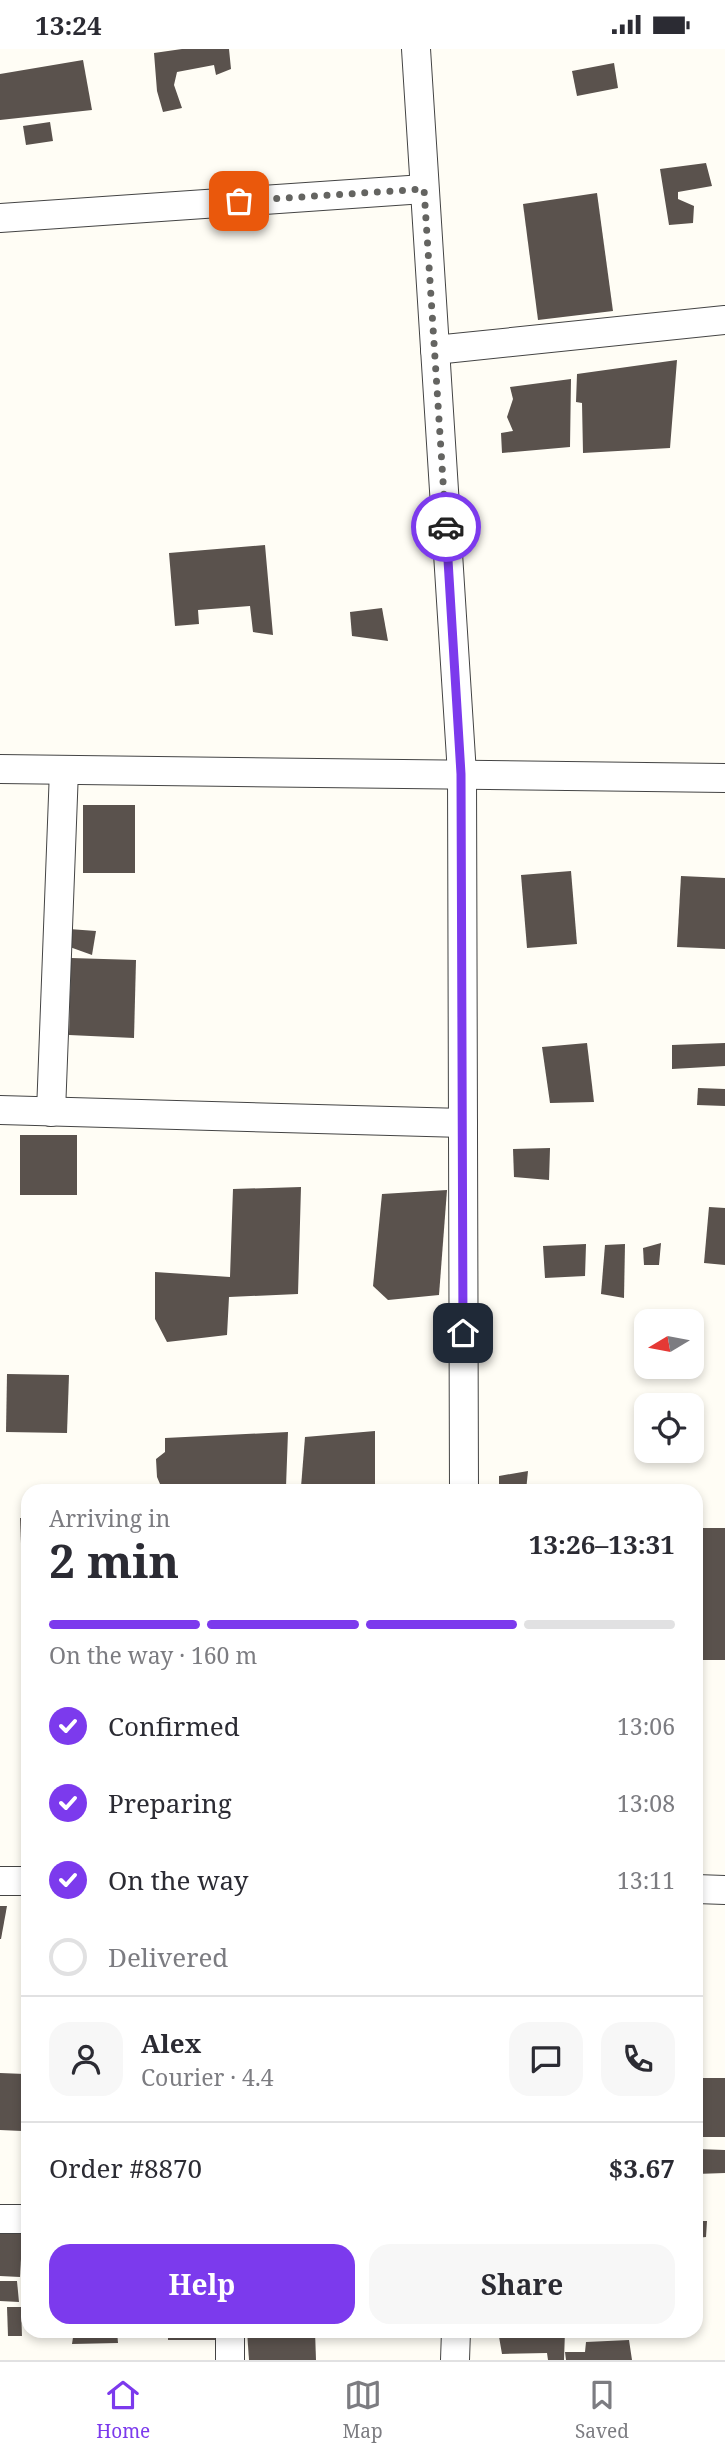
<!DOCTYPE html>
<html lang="en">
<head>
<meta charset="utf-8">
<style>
  :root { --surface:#fff; --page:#f7f7f7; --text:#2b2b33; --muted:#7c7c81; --line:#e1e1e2; --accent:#7c3aed }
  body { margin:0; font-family:"Noto Serif",serif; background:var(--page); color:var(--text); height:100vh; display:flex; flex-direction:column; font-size:26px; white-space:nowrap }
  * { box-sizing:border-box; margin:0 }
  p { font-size:23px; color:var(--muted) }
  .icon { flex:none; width:38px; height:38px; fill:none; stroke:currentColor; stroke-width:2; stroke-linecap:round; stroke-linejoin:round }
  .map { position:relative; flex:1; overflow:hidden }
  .details { position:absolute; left:21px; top:1435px; width:682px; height:854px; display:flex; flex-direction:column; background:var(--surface); border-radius:21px; box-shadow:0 4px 10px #0003 }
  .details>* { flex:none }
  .needle { width:46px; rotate:260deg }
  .fabs { position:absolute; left:634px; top:1260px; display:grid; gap:14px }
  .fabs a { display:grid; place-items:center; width:70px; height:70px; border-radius:14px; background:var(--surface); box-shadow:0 4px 10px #0003; font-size:35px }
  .pin { position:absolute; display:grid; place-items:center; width:60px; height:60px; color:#fff; margin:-30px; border-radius:14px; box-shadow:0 4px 10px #0006 }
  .courier { position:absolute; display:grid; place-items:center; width:70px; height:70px; margin:-35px; border:5px solid #7c3aed; border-radius:50%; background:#fff; color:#222; box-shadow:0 2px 9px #0007 }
  .headline em { font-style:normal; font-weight:700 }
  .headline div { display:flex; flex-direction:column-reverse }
  .headline { display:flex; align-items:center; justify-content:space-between; height:119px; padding:0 28px }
  h1 { font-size:46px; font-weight:700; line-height:52px }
  .bar { display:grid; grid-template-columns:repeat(4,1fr); gap:10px 7px; align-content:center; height:84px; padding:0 28px }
  .bar i { height:9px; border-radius:5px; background:var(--line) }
  .bar .selected { background:var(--accent) }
  .bar p { grid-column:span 4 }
  .line { display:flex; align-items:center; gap:18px; padding:0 28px; border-top:2px solid var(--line) }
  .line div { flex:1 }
  .round { display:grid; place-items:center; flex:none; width:74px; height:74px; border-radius:21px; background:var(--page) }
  ol { padding:0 28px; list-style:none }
  li { display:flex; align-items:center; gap:21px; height:77px }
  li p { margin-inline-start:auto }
  li .icon { padding:7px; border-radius:50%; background:var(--accent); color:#fff; stroke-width:4 }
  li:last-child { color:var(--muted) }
  li i { width:38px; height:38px; border:4px solid var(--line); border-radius:50% }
  .action { display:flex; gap:14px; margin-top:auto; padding:14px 28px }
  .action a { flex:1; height:80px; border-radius:21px; background:var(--accent); color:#fff; font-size:28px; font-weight:700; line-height:80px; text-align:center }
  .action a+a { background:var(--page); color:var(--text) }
  .status { display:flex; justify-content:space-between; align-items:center; height:49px; padding:0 35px; background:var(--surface); direction:ltr }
  .status svg { height:19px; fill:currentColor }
  .tab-bar { display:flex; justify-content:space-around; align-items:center; height:98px; border-top:2px solid var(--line); background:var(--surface); font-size:19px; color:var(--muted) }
  .tab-bar a { display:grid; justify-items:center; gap:4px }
  .tab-bar .selected { color:var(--accent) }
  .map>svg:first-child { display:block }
</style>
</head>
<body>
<div class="status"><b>13:24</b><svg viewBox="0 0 49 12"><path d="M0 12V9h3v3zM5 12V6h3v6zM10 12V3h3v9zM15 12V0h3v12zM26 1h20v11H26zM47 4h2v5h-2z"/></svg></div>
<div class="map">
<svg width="725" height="2311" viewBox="0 0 725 2311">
  <rect width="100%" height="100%" fill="#fffdf5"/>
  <g fill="#5a524d">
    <path d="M182,0H229L231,20L216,26L214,16L177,23L174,36L182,59L163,63L157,42L154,4Z"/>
    <path d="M83,11L92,61L0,71V25Z"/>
    <path d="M614,14L618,39L577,47L572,22Z"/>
    <path d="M50,73L53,92L26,96L23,77Z"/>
    <path d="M706,114L712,137L678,143V150L694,157L693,174L669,176L660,120Z"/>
    <path d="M597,144L613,262L538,271L523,155Z"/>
    <path d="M677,311L670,399L583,404L582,354L576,353L577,325Z"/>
    <path d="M571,330L570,398L502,404L501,384L513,382L507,368L513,350L510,338Z"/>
    <path d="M265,496L273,586L253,583L250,557L198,561L199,575L175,577L169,504Z"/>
    <path d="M382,559L388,592L352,587L350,563Z"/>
    <rect x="83" y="756" width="52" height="68"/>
    <path d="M571,822L577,895L527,899L521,826Z"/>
    <path d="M681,827L725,829V900L677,898Z"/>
    <path d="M69,880L96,882L92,906L67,897Z"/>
    <path d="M71,909L136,911L134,989L69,986Z"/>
    <path d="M587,994L594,1053L550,1054L542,998Z"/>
    <path d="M725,994V1017L672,1020V996Z"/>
    <path d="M698,1039L725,1040V1057L697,1056Z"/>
    <rect x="20" y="1086" width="57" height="60"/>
    <path d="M550,1099L549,1131L514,1128L513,1100Z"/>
    <path d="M301,1138L298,1245L229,1248L227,1286L167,1293L155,1270V1223L230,1228L233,1140Z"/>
    <path d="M447,1141L439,1246L388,1251L373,1237L382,1145Z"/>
    <path d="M709,1158L725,1159V1216L704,1214Z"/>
    <path d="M661,1194L659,1216H644L643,1199Z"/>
    <path d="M586,1195L585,1227L545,1229L543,1197Z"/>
    <path d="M625,1195L624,1249L601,1245L605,1196Z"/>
    <path d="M7,1325L69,1326L67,1384L6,1383Z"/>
    <path d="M375,1382V1442L301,1438L305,1388Z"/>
    <path d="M288,1383L286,1438L163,1442L157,1428L156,1410L165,1403V1389Z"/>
    <path d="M528,1422L526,1442H499V1427Z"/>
    <path d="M20,1469H28V1544H23Z"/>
    <rect x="696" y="1479" width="29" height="132"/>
    <path d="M0,1857H7L1,1890H0Z"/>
    <path d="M0,2024L25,2025L22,2082L0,2081Z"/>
    <rect x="696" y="2029" width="29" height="59"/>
    <path d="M696,2100L725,2101V2124L696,2125Z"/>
    <path d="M696,2172H707L706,2188L696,2189Z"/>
    <path d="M0,2174H23L20,2228L0,2227Z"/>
    <path d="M0,2232H17L19,2253L0,2252Z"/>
    <path d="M7,2258H21L22,2287H8Z"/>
    <path d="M74,2282H117L118,2294L72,2295Z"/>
    <rect x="168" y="2282" width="49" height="9"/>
    <path d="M247,2282H315L316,2311H249Z"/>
    <path d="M498,2282H565L564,2311H548L547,2304L502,2305Z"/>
    <path d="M629,2291L632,2311H566L565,2303H585L586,2293Z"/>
  </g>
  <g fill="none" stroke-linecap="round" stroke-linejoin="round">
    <g stroke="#444" stroke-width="30">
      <g id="street">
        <path d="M416,0L462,725L464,1442"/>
        <path d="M0,169L424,140"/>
        <path d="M435,301L725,271"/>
        <path d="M0,720L725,729"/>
        <path d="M0,1061L463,1074"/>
        <path d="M51,1063L64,721"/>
        <path d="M0,1832H28"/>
        <path d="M696,1840L725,1841"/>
        <path d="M0,2170H28"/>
        <path d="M230,2311V2282"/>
        <path d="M455,2311L456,2282"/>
      </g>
    </g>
    <use href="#street" stroke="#fff" stroke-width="28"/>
  </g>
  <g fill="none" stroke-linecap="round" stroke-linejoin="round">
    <path stroke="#646461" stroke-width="7" stroke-dasharray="0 12.6" d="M239,152L424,140L446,478"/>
    <path stroke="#7c3aed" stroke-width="9" d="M446,478L461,725L463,1284"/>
  </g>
</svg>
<div class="fabs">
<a><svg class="needle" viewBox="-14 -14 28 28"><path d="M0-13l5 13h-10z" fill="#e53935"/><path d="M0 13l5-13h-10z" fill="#7c7c81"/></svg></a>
<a><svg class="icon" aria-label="locate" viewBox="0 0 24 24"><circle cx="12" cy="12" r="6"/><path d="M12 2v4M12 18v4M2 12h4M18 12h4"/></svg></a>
</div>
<div class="pin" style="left:239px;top:152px;background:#ea580c"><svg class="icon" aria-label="bag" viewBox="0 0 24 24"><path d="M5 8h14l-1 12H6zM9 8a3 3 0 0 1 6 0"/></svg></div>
<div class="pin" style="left:463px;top:1284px;background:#1f2937"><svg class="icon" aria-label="home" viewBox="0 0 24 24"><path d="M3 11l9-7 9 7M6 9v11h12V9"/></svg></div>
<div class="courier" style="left:446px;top:478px"><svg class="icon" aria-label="car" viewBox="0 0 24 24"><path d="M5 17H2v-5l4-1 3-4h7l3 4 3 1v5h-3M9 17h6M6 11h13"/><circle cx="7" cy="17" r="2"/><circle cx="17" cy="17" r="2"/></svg></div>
<section class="details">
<div class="headline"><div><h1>2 min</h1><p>Arriving in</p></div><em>13:26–13:31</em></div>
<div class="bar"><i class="selected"></i><i class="selected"></i><i class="selected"></i><i></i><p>On the way · 160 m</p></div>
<ol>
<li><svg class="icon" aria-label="check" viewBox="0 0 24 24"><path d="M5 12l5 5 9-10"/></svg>Confirmed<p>13:06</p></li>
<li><svg class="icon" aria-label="check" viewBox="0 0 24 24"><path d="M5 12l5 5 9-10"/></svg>Preparing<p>13:08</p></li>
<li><svg class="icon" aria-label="check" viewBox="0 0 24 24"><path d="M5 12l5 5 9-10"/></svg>On the way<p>13:11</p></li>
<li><i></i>Delivered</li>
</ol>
<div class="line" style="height:126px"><a class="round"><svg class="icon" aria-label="person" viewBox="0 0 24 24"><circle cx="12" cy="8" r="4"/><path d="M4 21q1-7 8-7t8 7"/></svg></a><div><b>Alex</b><p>Courier · 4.4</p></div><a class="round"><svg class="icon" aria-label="chat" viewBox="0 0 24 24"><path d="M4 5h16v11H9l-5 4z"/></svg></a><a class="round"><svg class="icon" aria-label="phone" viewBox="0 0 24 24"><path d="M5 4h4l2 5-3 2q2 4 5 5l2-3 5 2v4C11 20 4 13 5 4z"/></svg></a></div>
<div class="line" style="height:91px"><div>Order #8870</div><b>$3.67</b></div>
<div class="action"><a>Help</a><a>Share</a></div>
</section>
</div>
<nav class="tab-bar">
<a class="selected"><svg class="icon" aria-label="home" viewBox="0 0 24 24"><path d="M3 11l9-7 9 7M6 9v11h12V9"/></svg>Home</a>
<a><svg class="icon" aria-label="map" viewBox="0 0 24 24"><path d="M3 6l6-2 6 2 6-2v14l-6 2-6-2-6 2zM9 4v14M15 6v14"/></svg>Map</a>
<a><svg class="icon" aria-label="saved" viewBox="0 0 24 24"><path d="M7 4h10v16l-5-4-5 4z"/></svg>Saved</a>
</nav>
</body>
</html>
